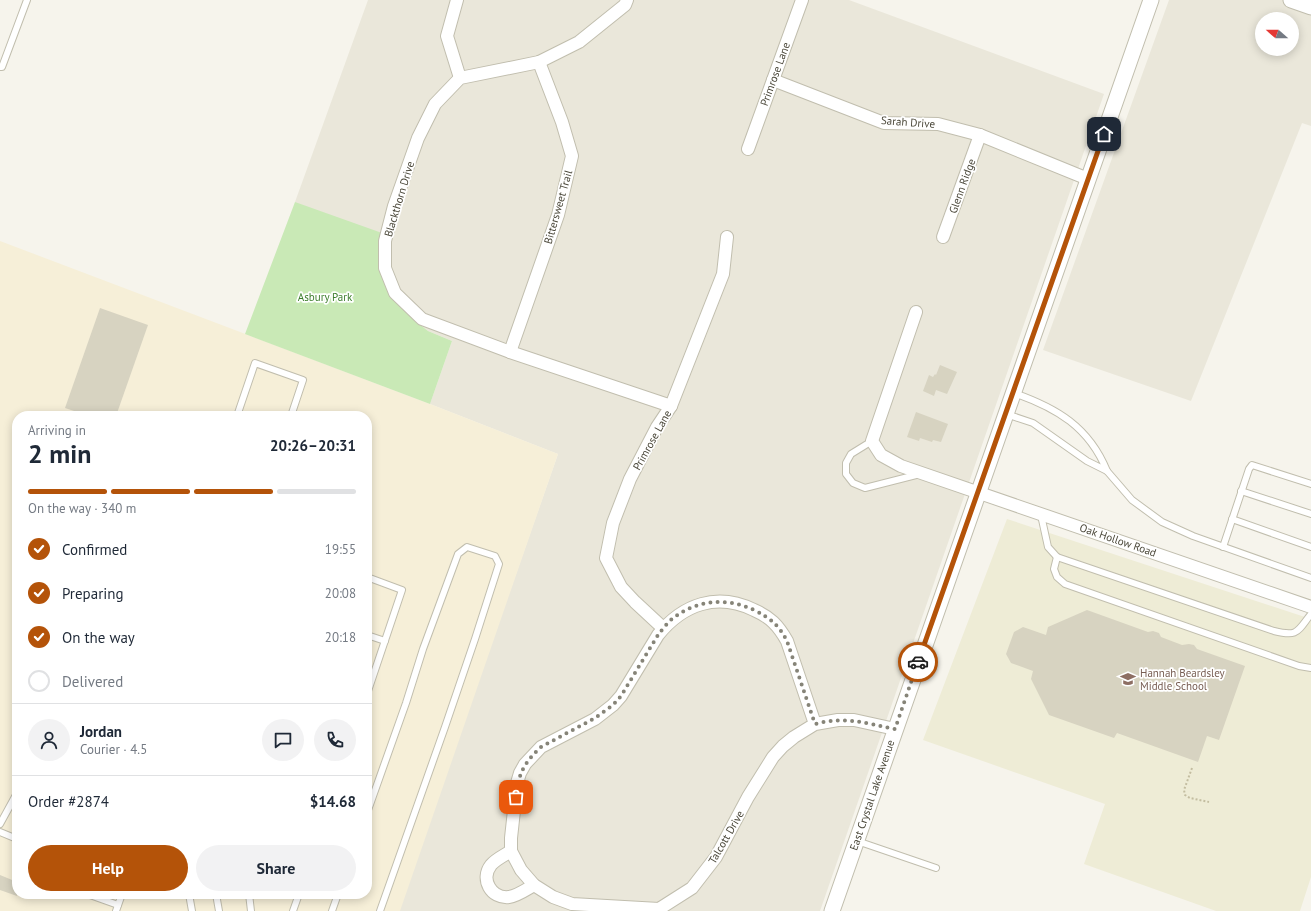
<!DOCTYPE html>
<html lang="en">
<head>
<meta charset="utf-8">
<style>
  :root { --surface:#fff; --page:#f2f2f3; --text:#1f2937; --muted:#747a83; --line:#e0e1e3; --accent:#b45309 }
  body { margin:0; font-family:"PT Sans",sans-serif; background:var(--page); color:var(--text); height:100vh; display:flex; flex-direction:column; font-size:15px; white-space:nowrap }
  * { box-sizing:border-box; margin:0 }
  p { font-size:13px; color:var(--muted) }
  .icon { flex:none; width:22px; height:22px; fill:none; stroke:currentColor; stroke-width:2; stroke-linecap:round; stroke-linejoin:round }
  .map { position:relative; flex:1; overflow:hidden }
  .drawer { position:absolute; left:12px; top:411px; width:360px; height:488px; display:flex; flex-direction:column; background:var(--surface); border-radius:16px; box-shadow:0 2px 10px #0003 }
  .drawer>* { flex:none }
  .needle { width:26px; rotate:290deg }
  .buttons { position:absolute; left:1255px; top:12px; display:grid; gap:8px }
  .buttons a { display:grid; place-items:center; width:44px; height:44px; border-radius:50%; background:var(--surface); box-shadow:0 2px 10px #0003; font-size:20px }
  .pin { position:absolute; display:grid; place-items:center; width:34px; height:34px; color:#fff; margin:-17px; border-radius:8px; box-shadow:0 2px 6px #0006 }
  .courier { position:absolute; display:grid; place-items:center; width:40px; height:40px; margin:-20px; border:3px solid #b45309; border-radius:50%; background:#fff; color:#222; box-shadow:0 1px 5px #0007 }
  .overview em { font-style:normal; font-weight:700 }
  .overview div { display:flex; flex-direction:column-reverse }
  .overview { display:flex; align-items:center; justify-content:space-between; height:68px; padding:0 16px }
  h1 { font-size:26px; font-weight:700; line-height:30px }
  .bar { display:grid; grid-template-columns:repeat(4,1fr); gap:6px 4px; align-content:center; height:48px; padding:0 16px }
  .bar i { height:5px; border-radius:3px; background:var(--line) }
  .bar .active { background:var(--accent) }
  .bar p { grid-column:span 4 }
  .line { display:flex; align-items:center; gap:10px; padding:0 16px; border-top:1px solid var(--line) }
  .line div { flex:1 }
  .round { display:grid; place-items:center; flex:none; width:42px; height:42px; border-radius:21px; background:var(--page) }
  ol { padding:0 16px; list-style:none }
  li { display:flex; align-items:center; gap:12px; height:44px }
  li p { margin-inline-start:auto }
  li .icon { padding:4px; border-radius:50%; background:var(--accent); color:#fff; stroke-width:4 }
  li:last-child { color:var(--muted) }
  li i { width:22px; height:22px; border:2px solid var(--line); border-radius:50% }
  .button { display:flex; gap:8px; margin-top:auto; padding:8px 16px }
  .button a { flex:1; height:46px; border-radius:24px; background:var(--accent); color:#fff; font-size:16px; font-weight:700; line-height:46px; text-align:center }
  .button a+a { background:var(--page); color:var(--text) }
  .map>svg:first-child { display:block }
</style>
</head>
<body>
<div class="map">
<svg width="1311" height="911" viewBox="0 0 1311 911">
  <rect width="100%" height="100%" fill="#f6f4ec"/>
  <g fill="#eae7da" fill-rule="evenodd">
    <path d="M368,0H849L1104,94L820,911H398L558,454L430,404L452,341L428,331L413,319L392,295L295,202Z"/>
    <path d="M1169,0H1311V126L1302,123L1191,401L1043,350ZM1262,19H1292V49H1262Z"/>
  </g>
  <path fill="#f6efd8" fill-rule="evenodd" d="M0,241L430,404L558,454L400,911H0ZM17,416H367V894H17Z"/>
  <path fill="#eeecd6" d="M1007,519L1311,619V877L1300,911H1216L1084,864L1105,804L923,740Z"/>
  <path fill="#c9e9b6" d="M295,202L382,233L392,295L413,319L428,331L452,341L430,404L245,334Z"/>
  <g fill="#d7d3c1">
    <path d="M100,308L148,325L116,416H89L65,408Z"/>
    <path d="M940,365L957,372L947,394L936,390L934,396L923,391L929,375L933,377L935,374L936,375Z"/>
    <path d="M916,412L948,424L941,442L933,440L932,442L920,438L919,441L907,437Z"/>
    <path d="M1087,610L1148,632L1153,631L1159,633L1161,637L1182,645L1189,644L1194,645L1197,649L1245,666L1219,740L1207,736L1198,762L1117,733L1114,738L1049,715L1031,679L1033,671L1011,663L1006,654L1014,632L1023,627L1046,635L1048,627Z"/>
    <path d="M0,875L17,882V896L0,890Z"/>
  </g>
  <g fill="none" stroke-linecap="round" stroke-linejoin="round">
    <g stroke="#c1beae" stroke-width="8">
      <g id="service">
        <path d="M0,67H2L27,0"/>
        <path d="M1006,414L1033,423L1087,461L1107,471C1089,427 1057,408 1014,393"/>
        <path d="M237,416L255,363L303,380L291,416"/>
        <path d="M872,441L851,454L846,463V474L853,483L865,488L920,474"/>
        <path d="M1107,471L1132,500L1162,522L1193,536L1311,578"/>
        <path d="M1241,491L1311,514"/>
        <path d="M1041,515L1048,547L1057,557L1274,631C1298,637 1297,632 1311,614"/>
        <path d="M1232,519L1311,547"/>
        <path d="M1223,547L1249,469L1252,465L1311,484"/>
        <path d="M1057,557L1054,569L1057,577L1065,584L1299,666L1311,668"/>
        <path d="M367,577L402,590L367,694"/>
        <path d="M367,635L385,641"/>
        <path d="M367,813L406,703L423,649L458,554L467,547L495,556L499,564L475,639L445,727L380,911"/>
        <path d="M0,824L17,793"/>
        <path d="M0,832L17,839"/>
        <path d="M857,841L936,868"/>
        <path d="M87,894L118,905"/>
        <path d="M189,894L192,911"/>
        <path d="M216,894L219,911"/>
        <path d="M249,894L251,911"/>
        <path d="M189,896L198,894"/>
        <path d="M116,911L122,894"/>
        <path d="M293,911L299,894"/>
        <path d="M332,911L338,894"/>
      </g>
    </g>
    <g stroke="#c1beae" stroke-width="14">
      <g id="minor">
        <path d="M457,0L447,36L460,78"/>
        <path d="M627,0L625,5L579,42L539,62L460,78L435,104L418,138L394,206L385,241V268L395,293L422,319L510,352L671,406"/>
        <path d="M773,80L884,123L938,124L980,135L1088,179"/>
        <path d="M748,149L802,0"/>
        <path d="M943,237L980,135"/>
        <path d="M916,312L872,441L881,455L901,466L1311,607"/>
        <path d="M510,352L558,215L572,156L562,122L539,62"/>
        <path d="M663,628L635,602L621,587L606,558L613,523L630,479L657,427L671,406L723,274L727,237"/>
        <path d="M815,724L787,641C778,625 770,617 754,610C717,592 683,604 658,635L621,696L613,705L595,719L541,747L525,764L520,773L517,783L511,838V851L521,870L534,885L553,897L572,904L659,909L692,888L716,857L748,797L773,757L783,746L794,737L815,724L838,720H854L895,729"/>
        <path d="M511,851C505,855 496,859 491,865C480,879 491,899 509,897C517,896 527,889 534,885"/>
      </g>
    </g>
    <g stroke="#c1beae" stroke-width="17">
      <g id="tertiary">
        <path d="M1291,0L1311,7"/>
        <path d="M832,911L1151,0"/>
      </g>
    </g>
    <path stroke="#c3bda0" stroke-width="2" stroke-dasharray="2 2" stroke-linecap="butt" d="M1192,768L1184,790L1185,795L1190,798L1209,802"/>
    <use href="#service" stroke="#fff" stroke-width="6"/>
    <use href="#minor" stroke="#fff" stroke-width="12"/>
    <use href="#tertiary" stroke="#fff" stroke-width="15"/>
  </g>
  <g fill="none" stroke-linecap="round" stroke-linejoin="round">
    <path stroke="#868478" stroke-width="4" stroke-dasharray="0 7.2" d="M516,797C518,774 524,763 541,747L595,718L613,705L621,696L658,635C662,630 667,623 672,619C696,600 726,597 754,610C770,618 779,625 787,641L815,724C845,716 865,723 895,729L918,662"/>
    <path stroke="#b45309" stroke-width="5" d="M918,662L1104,134"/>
  </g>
  <defs>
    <g id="school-bare" transform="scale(1.2)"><path d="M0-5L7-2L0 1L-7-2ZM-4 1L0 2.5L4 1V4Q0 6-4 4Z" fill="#8d6e63" stroke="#fff" stroke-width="2.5" paint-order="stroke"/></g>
  </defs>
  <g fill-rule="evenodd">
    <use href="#school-bare" x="1128" y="679"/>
  </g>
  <g text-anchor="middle" stroke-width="3.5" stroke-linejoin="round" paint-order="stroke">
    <g font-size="11" fill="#4a4739" stroke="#fff">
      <text transform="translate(775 74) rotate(-70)" y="4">Primrose Lane</text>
      <text transform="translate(908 122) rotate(4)" y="4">Sarah Drive</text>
      <text transform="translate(962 186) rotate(-70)" y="4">Glenn Ridge</text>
      <text transform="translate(399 199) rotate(-73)" y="4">Blackthorn Drive</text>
      <text transform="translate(558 207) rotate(-74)" y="4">Bittersweet Trail</text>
      <text transform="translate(652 440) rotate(-61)" y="4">Primrose Lane</text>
      <text transform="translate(1118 540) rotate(19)" y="4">Oak Hollow Road</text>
      <text transform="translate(872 795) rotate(-71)" y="4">East Crystal Lake Avenue</text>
      <text transform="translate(726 837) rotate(-60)" y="4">Talcott Drive</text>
    </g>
    <g font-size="11" fill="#3c7d2c" stroke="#fff">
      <text x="325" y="301">Asbury Park</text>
    </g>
    <g font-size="11" fill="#785e54" stroke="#fff" text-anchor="start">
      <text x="1140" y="677">Hannah Beardsley<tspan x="1140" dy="13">Middle School</tspan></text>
    </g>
  </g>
</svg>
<div class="buttons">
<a><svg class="needle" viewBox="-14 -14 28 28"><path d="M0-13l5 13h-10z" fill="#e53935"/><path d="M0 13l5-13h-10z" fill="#747a83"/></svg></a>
</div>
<div class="pin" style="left:516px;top:797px;background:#ea580c"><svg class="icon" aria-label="bag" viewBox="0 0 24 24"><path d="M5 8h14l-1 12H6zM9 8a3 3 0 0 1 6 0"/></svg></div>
<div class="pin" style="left:1104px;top:134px;background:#1f2937"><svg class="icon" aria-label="home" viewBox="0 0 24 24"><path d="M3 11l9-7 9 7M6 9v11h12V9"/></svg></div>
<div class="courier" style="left:918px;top:662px"><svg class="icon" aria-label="car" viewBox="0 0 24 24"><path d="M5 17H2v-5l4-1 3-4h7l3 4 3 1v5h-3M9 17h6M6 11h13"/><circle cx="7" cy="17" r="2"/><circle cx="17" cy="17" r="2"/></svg></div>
<section class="drawer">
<div class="overview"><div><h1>2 min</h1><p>Arriving in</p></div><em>20:26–20:31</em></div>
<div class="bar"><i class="active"></i><i class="active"></i><i class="active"></i><i></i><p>On the way · 340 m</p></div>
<ol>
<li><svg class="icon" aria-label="check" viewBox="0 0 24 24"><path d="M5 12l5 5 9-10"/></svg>Confirmed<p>19:55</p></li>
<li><svg class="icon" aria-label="check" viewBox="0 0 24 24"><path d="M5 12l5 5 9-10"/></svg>Preparing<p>20:08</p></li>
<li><svg class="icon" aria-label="check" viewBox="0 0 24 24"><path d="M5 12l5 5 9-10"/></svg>On the way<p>20:18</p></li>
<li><i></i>Delivered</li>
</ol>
<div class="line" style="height:72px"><a class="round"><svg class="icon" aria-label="person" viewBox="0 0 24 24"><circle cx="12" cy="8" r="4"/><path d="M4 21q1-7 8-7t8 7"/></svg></a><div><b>Jordan</b><p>Courier · 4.5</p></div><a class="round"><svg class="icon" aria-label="chat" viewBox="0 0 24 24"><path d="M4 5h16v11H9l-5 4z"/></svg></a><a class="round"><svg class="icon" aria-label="phone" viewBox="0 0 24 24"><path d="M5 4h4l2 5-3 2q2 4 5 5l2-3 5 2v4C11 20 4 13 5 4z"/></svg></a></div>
<div class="line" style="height:52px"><div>Order #2874</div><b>$14.68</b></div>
<div class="button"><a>Help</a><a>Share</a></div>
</section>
</div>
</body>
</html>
